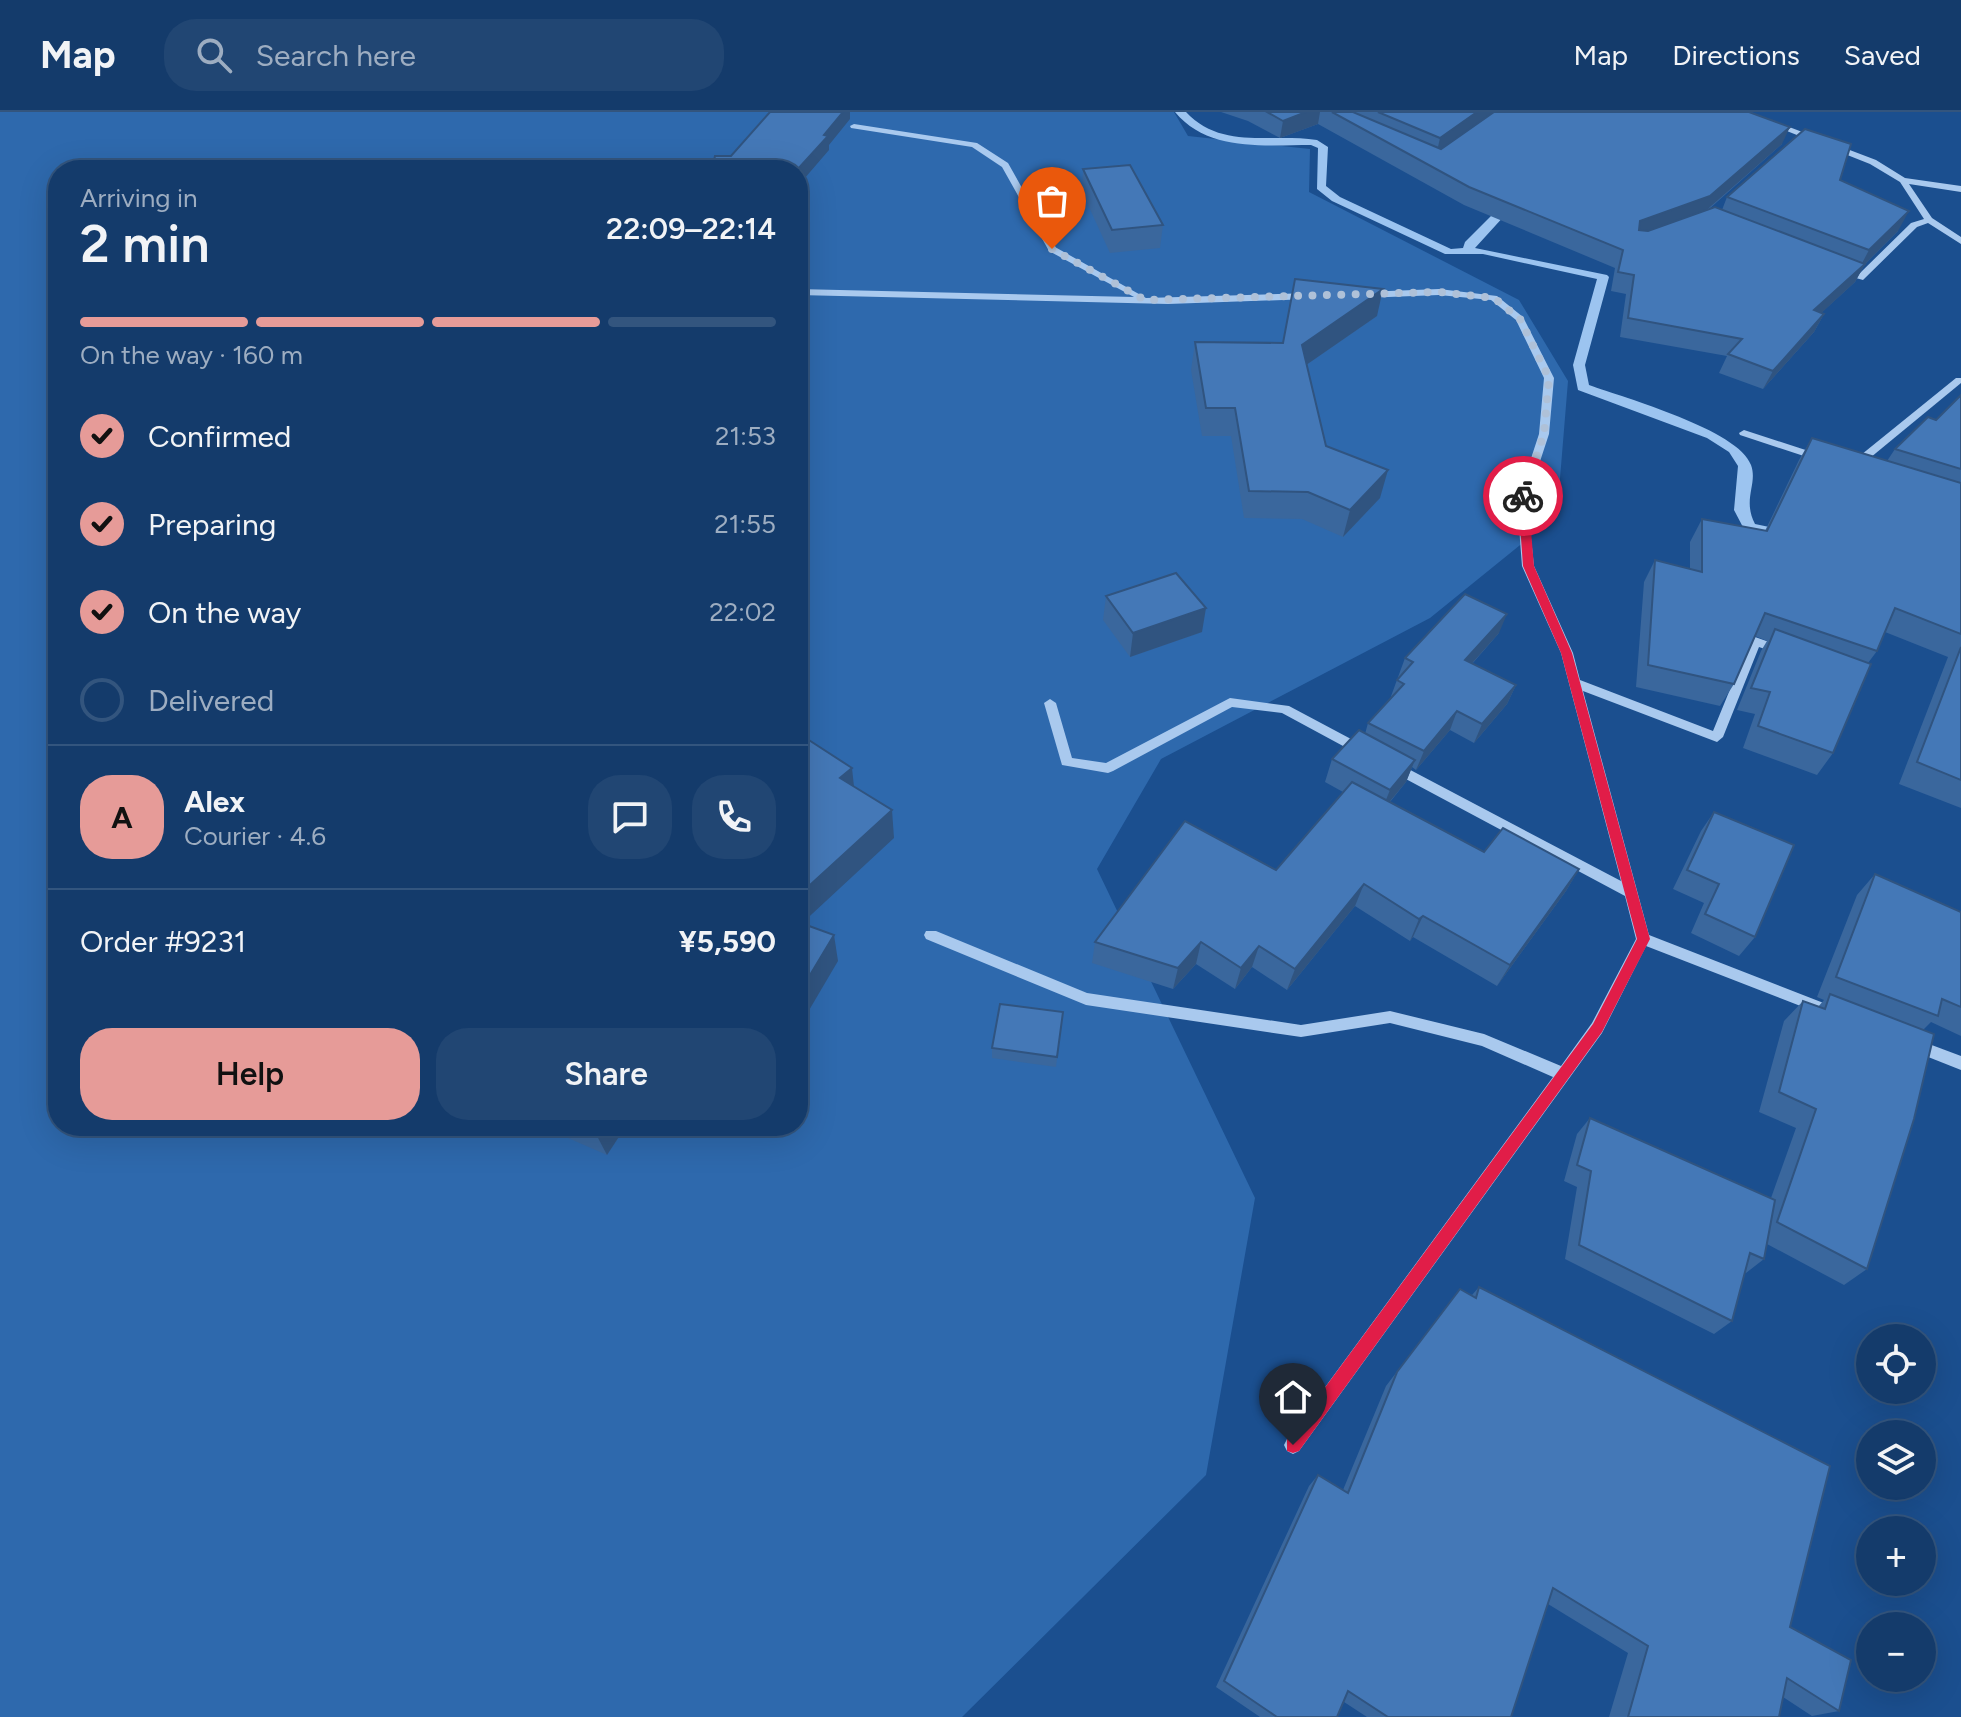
<!DOCTYPE html>
<html lang="en">
<head>
<meta charset="utf-8">
<style>
  :root { --surface:#143b6b; --page:#214673; --text:#f1f3f6; --muted:#9dadc1; --line:#33557e; --accent:#e69b98 }
  body { margin:0; font-family:Figtree,sans-serif; background:var(--page); color:var(--text); height:100vh; display:flex; flex-direction:column; font-size:30px; white-space:nowrap }
  * { box-sizing:border-box; margin:0 }
  p { font-size:26px; color:var(--muted) }
  .icon { flex:none; width:44px; height:44px; fill:none; stroke:currentColor; stroke-width:2; stroke-linecap:round; stroke-linejoin:round }
  .map { position:relative; flex:1; overflow:hidden }
  .sheet { position:absolute; left:48px; top:48px; width:760px; height:976px; display:flex; flex-direction:column; background:var(--surface); border-radius:32px; box-shadow:0 8px 32px #0002,0 0 0 2px var(--line) }
  .sheet>* { flex:none }
  .controls { position:absolute; left:1856px; top:1212px; display:grid; gap:16px }
  .controls a { display:grid; place-items:center; width:80px; height:80px; border-radius:50%; background:var(--surface); box-shadow:0 8px 32px #0002,0 0 0 2px var(--line); font-size:40px }
  .pin { position:absolute; display:grid; place-items:center; width:68px; height:68px; color:#fff; margin:-82px -34px; border-radius:50% 50% 50% 0; rotate:-45deg; box-shadow:0 0 8px #0007 }
  .pin .icon { rotate:45deg }
  .courier { position:absolute; display:grid; place-items:center; width:80px; height:80px; margin:-40px; border:6px solid #e11d48; border-radius:50%; background:#fff; color:#222; box-shadow:0 2px 10px #0007 }
  .summary em { font-style:normal; font-weight:600 }
  .summary div { display:flex; flex-direction:column-reverse }
  .summary { display:flex; align-items:center; justify-content:space-between; height:136px; padding:0 32px }
  h1 { font-size:52px; font-weight:600; line-height:60px }
  .bar { display:grid; grid-template-columns:repeat(4,1fr); gap:12px 8px; align-content:center; height:96px; padding:0 32px }
  .bar i { height:10px; border-radius:6px; background:var(--line) }
  .bar .active { background:var(--accent) }
  .bar p { grid-column:span 4 }
  .line { display:flex; align-items:center; gap:20px; padding:0 32px; border-top:2px solid var(--line) }
  .line div { flex:1 }
  .round { display:grid; place-items:center; flex:none; width:84px; height:84px; border-radius:32px; background:var(--page) }
  ol { padding:0 32px; list-style:none }
  li { display:flex; align-items:center; gap:24px; height:88px }
  li p { margin-inline-start:auto }
  li .icon { padding:8px; border-radius:50%; background:var(--accent); color:#111; stroke-width:4 }
  li:last-child { color:var(--muted) }
  li i { width:44px; height:44px; border:4px solid var(--line); border-radius:50% }
  .cta { display:flex; gap:16px; margin-top:auto; padding:16px 32px }
  .cta a { flex:1; height:92px; border-radius:32px; background:var(--accent); color:#111; font-size:32px; font-weight:600; line-height:92px; text-align:center }
  .cta a+a { background:var(--page); color:var(--text) }
  header { display:flex; align-items:center; gap:48px; box-sizing:border-box; height:112px; padding:0 40px; background:var(--surface); border-bottom:2px solid var(--line) }
  header strong { font-size:38px }
  nav { display:flex; gap:44px; margin-inline-start:auto; font-size:28px }
  .search { width:560px; height:72px; background:var(--page); display:flex; align-items:center; gap:20px; box-sizing:border-box; padding:0 28px; border-radius:32px; color:var(--muted); font-size:30px }
  .map>svg:first-child { display:block }
</style>
</head>
<body>
<header>
<strong>Map</strong>
<div class="search"><svg class="icon" aria-label="search" viewBox="0 0 24 24"><circle cx="10" cy="10" r="6"/><path d="M15 15l6 6"/></svg>Search here</div>
<nav><a>Map</a><a>Directions</a><a>Saved</a></nav>
</header>
<div class="map">
<svg width="1961" height="1605" viewBox="0 0 1961 1605">
  <rect width="100%" height="100%" fill="#1b4f8f"/>
  <path fill="#2e69ad" fill-rule="evenodd" d="M0,0H1174L1188,24L1310,37L1309,80L1519,188L1568,269L1557,403L1430,506L1161,647L1097,757L1255,1086L1206,1363L962,1605H0ZM58,58H798V1014H58Z"/>
  <g fill="none" stroke-linecap="round" stroke-linejoin="round">
    <path fill="#9cc4f0" fill-rule="evenodd" d="M1175,0H1186C1221,38 1271,21 1317,28L1328,35L1326,74L1340,85L1451,137L1463,136L1465,130L1508,87H1516V91L1475,136L1607,163L1609,165L1585,253L1589,273C1625,286 1739,318 1751,353C1758,372 1742,387 1755,412L1784,418V424L1745,419L1734,398L1738,354L1729,340L1707,326L1578,278L1573,253L1597,167L1483,142H1445L1332,89L1317,77L1318,36L1311,33C1264,33 1208,40 1175,0Z"/>
    <g fill="#a9c9ee" fill-rule="evenodd">
      <path d="M1739,0H1750L1876,48L1905,66L1961,74V80L1909,72L1932,106L1961,125V132L1928,111L1917,115L1863,168L1838,161V157L1859,162L1911,111L1924,107L1900,70L1870,52Z"/>
      <path d="M854,12L977,31L1008,51L1055,135L1146,186L1310,181L1315,184L1310,187L1168,192L798,183V177L1134,185L1049,139L1002,55L972,35L851,16L850,14Z"/>
      <path d="M1439,177L1497,184L1523,205L1554,266L1549,322L1527,389L1534,454L1573,541L1580,568L1713,619L1751,526L1755,525L1786,536L1788,539L1782,543L1759,535L1723,625L1717,630L1583,579L1649,823L1839,897L1841,901L1839,905L1834,907L1646,834L1602,921L1299,1339L1293,1342L1287,1339L1284,1333L1287,1327L1553,965L1482,934L1390,911L1301,925L1086,893L926,827L924,823L926,819H936L1087,881L1301,913L1390,899L1484,922L1561,954L1592,911L1636,827L1625,784L1389,658L1388,655L1389,652H1399L1621,769L1561,541L1522,454L1517,389L1539,322L1544,266L1516,208L1491,188L1439,183L1363,186L1358,183L1363,180Z"/>
      <path d="M1956,266H1961V271L1859,355H1851V351Z"/>
      <path d="M1744,318L1824,344L1825,346L1824,348H1816L1740,323L1739,321Z"/>
      <path d="M1230,586L1289,594L1366,635L1367,638L1361,643L1356,641L1282,601L1232,595L1113,659L1108,661L1062,653L1044,591L1050,587L1056,591L1072,646L1106,651Z"/>
      <path d="M1913,926L1961,944V958L1908,937L1906,932L1908,927Z"/>
    </g>
  </g>
  <g fill="#3a679d">
    <path d="M1221,0H1749L1782,32L1708,98H1722L1727,85L1840,68L1898,119L1865,152L1855,170L1821,201L1824,202L1814,220L1763,277L1719,261L1727,244L1620,225L1626,182L1611,179L1615,156L1464,93L1318,12L1280,26L1248,9Z"/>
    <path d="M1083,57L1163,113L1160,136L1110,141L1082,80Z"/>
    <path d="M1377,204L1306,253L1326,334L1380,386L1343,425L1302,407L1244,406L1231,324H1202L1191,258L1195,230L1283,231Z"/>
    <path d="M1961,283V696L1899,672L1948,545L1885,520L1877,539L1868,551L1833,641L1817,663L1743,636L1755,602L1737,598L1761,539L1767,529L1755,524L1734,572L1720,594L1636,575L1644,470L1655,448L1690,457V430L1702,407L1765,419L1799,348L1812,326L1887,349L1895,337L1936,308Z"/>
    <path d="M1106,484L1202,520L1130,545L1103,508Z"/>
    <path d="M1499,521L1472,552L1516,573L1507,592L1474,631L1450,618L1416,658L1412,655L1406,670L1390,690L1484,740L1579,757L1566,779L1497,874L1413,825L1410,829L1355,794L1287,878L1252,855L1235,877L1196,852L1173,877L1092,851L1095,830L1276,758L1343,680L1325,670L1332,647L1365,622L1368,611L1390,587L1405,546Z"/>
    <path d="M1714,700L1755,825L1739,844L1691,821L1704,791L1673,777L1701,719Z"/>
    <path d="M1875,762L1961,800V924L1931,910L1923,918L1867,1157L1844,1173L1767,1132L1764,1147L1746,1161L1744,1160L1732,1209L1714,1222L1565,1147L1577,1075L1564,1069L1577,1022L1590,1006L1771,1086L1796,1016L1759,1000L1784,909L1803,889L1818,895L1824,888L1817,885L1857,783Z"/>
    <path d="M1063,900L1056,955L992,946V936Z"/>
    <path d="M543,1014H626L607,1043L545,1016Z"/>
    <path d="M1479,1175L1790,1515L1839,1599L1812,1604L1783,1585L1779,1605H1609L1628,1541L1548,1492L1511,1605H1367L1344,1590L1337,1605H1260L1216,1575L1309,1374L1318,1363L1343,1378L1386,1274L1460,1177L1472,1183Z"/>
  </g>
  <g fill="#305480">
    <path d="M843,0H850V7L829,33V38L798,74V58L824,23Z"/>
    <path d="M1306,0H1320L1318,12L1280,26L1283,9Z"/>
    <path d="M1477,0H1497L1436,44L1440,26Z"/>
    <path d="M1790,15L1782,32L1702,102L1633,127L1640,109Z"/>
    <path d="M1909,99L1898,119L1865,152L1855,170L1804,217L1814,198L1859,157L1869,138Z"/>
    <path d="M1383,177L1377,204L1296,260L1302,233Z"/>
    <path d="M1824,202L1814,220L1763,277L1773,259Z"/>
    <path d="M1388,358L1380,386L1343,425L1350,398Z"/>
    <path d="M1206,496L1202,520L1130,545L1133,521Z"/>
    <path d="M1507,502L1499,521L1458,567L1465,548Z"/>
    <path d="M1516,573L1507,592L1474,631L1482,612Z"/>
    <path d="M1457,599L1450,618L1416,658L1424,639Z"/>
    <path d="M1415,648L1406,670L1381,700L1390,678Z"/>
    <path d="M852,656L855,684L840,666Z"/>
    <path d="M892,698L894,726L798,815V784Z"/>
    <path d="M1579,757L1566,779L1497,874L1510,853Z"/>
    <path d="M1364,772L1355,794L1287,878L1295,857Z"/>
    <path d="M1423,804L1413,825L1410,829L1419,807Z"/>
    <path d="M834,823L838,849L798,917V883Z"/>
    <path d="M1201,830L1196,852L1173,877L1178,856Z"/>
    <path d="M1259,834L1252,855L1235,877L1241,856Z"/>
    <path d="M604,1014H626L607,1043L597,1024Z"/>
  </g>
  <g fill="#4478b7" stroke="#305480" stroke-width="2">
    <path d="M770,0H843L824,23L828,24L797,58H712L715,44H731Z"/>
    <path d="M1267,0H1306L1283,9Z"/>
    <path d="M1332,0H1353L1441,37L1494,0H1749L1790,15L1710,84L1640,109L1639,118L1648,119L1715,95L1865,152L1814,198L1824,202L1773,259L1728,242L1742,227L1628,206L1634,163L1618,160L1623,138L1469,75Z"/>
    <path d="M1378,0H1477L1440,26Z"/>
    <path d="M1805,17L1851,32L1840,68L1909,99L1869,138L1727,85Z"/>
    <path d="M1130,53L1163,113L1112,118L1083,57Z"/>
    <path d="M1295,167L1383,177L1302,233L1326,334L1388,358L1350,398L1308,380L1249,379L1235,296H1206L1195,230L1283,231Z"/>
    <path d="M1961,283V357L1895,337L1928,305L1936,308Z"/>
    <path d="M1812,326L1961,371V522L1895,496L1877,539L1765,501L1734,572L1648,553L1655,448L1702,460V407L1767,419Z"/>
    <path d="M1176,461L1206,496L1133,521L1106,484Z"/>
    <path d="M1465,482L1507,502L1465,548L1516,573L1482,612L1457,599L1424,639L1368,611L1404,572L1397,568L1413,550L1405,546Z"/>
    <path d="M1775,517L1871,552L1833,641L1758,614L1770,580L1751,576Z"/>
    <path d="M1961,535V668L1917,650Z"/>
    <path d="M1359,618L1415,648L1390,678L1332,647Z"/>
    <path d="M798,621L852,656L840,666L892,698L798,784Z"/>
    <path d="M1352,670L1484,740L1503,716L1579,757L1510,853L1423,804L1419,807L1364,772L1295,857L1259,834L1241,856L1201,830L1178,856L1095,830L1185,709L1276,758Z"/>
    <path d="M1714,700L1794,733L1755,825L1705,802L1719,772L1687,758Z"/>
    <path d="M1875,762L1961,800V895L1942,887L1938,904L1836,865Z"/>
    <path d="M798,810L834,823L798,883Z"/>
    <path d="M1830,882L1934,922L1914,1007L1867,1157L1777,1110L1816,997L1779,980L1803,889L1825,897Z"/>
    <path d="M1000,892L1063,900L1057,945L992,936Z"/>
    <path d="M1590,1006L1775,1088L1764,1147L1750,1141L1732,1209L1579,1133L1591,1059L1577,1053Z"/>
    <path d="M573,1014H604L597,1024Z"/>
    <path d="M1479,1175L1830,1354L1790,1515L1851,1548L1839,1599L1787,1566L1779,1605H1628L1648,1534L1553,1476L1511,1605H1388L1348,1579L1337,1605H1277L1224,1569L1318,1363L1348,1381L1397,1260L1460,1177L1476,1186Z"/>
  </g>
  <path fill="#e11d48" d="M1523,381L1528,384L1534,454L1572,541L1650,827L1602,920L1299,1339L1293,1341L1287,1339V1327L1593,912L1637,827L1561,541L1523,454L1518,384Z"/>
  <g fill="none" stroke-linecap="round" stroke-linejoin="round">
    <path stroke="#afc1d8" stroke-width="8" stroke-dasharray="0 14.4" d="M1052,137L1145,188L1439,180L1494,186L1520,207L1549,266L1544,322L1523,384"/>
  </g>
</svg>
<div class="controls">
<a><svg class="icon" aria-label="locate" viewBox="0 0 24 24"><circle cx="12" cy="12" r="6"/><path d="M12 2v4M12 18v4M2 12h4M18 12h4"/></svg></a>
<a><svg class="icon" aria-label="layers" viewBox="0 0 24 24"><path d="M12 4l9 5-9 5-9-5zM3 14l9 5 9-5"/></svg></a>
<a>+</a>
<a>−</a>
</div>
<div class="pin" style="left:1052px;top:137px;background:#ea580c"><svg class="icon" aria-label="bag" viewBox="0 0 24 24"><path d="M5 8h14l-1 12H6zM9 8a3 3 0 0 1 6 0"/></svg></div>
<div class="pin" style="left:1293px;top:1333px;background:#1f2937"><svg class="icon" aria-label="home" viewBox="0 0 24 24"><path d="M3 11l9-7 9 7M6 9v11h12V9"/></svg></div>
<div class="courier" style="left:1523px;top:384px"><svg class="icon" aria-label="bike" viewBox="0 0 24 24"><circle cx="6" cy="16" r="4"/><circle cx="18" cy="16" r="4"/><path d="M6 16l4-8h5l3 8M10 8l3 8H6M13 5h3"/></svg></div>
<section class="sheet">
<div class="summary"><div><h1>2 min</h1><p>Arriving in</p></div><em>22:09–22:14</em></div>
<div class="bar"><i class="active"></i><i class="active"></i><i class="active"></i><i></i><p>On the way · 160 m</p></div>
<ol>
<li><svg class="icon" aria-label="check" viewBox="0 0 24 24"><path d="M5 12l5 5 9-10"/></svg>Confirmed<p>21:53</p></li>
<li><svg class="icon" aria-label="check" viewBox="0 0 24 24"><path d="M5 12l5 5 9-10"/></svg>Preparing<p>21:55</p></li>
<li><svg class="icon" aria-label="check" viewBox="0 0 24 24"><path d="M5 12l5 5 9-10"/></svg>On the way<p>22:02</p></li>
<li><i></i>Delivered</li>
</ol>
<div class="line" style="height:144px"><b class="round" style="background:var(--accent);color:#111">A</b><div><b>Alex</b><p>Courier · 4.6</p></div><a class="round"><svg class="icon" aria-label="chat" viewBox="0 0 24 24"><path d="M4 5h16v11H9l-5 4z"/></svg></a><a class="round"><svg class="icon" aria-label="phone" viewBox="0 0 24 24"><path d="M5 4h4l2 5-3 2q2 4 5 5l2-3 5 2v4C11 20 4 13 5 4z"/></svg></a></div>
<div class="line" style="height:104px"><div>Order #9231</div><b>¥5,590</b></div>
<div class="cta"><a>Help</a><a>Share</a></div>
</section>
</div>
</body>
</html>
